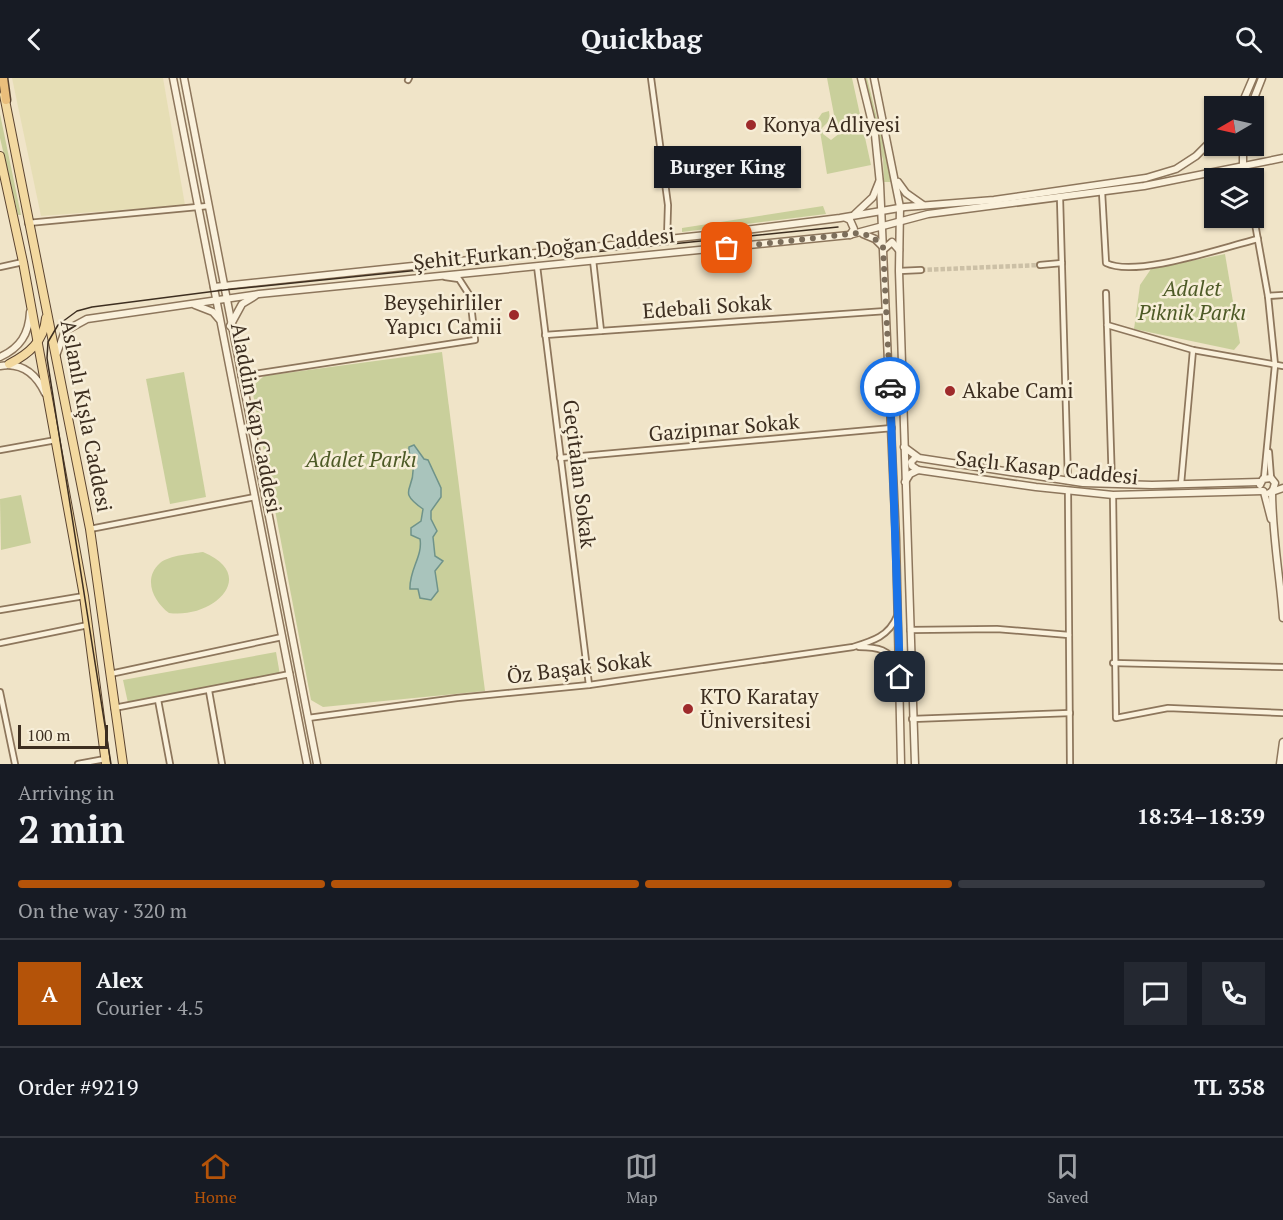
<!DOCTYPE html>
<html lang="en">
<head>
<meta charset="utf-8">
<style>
  :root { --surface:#171b24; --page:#242831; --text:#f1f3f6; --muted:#9ea1a6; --line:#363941; --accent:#b45309 }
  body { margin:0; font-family:"PT Serif",serif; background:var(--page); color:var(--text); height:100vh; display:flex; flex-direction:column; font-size:22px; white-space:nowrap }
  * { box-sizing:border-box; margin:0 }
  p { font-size:20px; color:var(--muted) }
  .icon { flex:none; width:33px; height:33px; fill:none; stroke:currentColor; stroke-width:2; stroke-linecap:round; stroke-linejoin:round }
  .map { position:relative; height:686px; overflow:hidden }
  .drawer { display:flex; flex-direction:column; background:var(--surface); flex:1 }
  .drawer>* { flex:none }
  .needle { width:39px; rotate:261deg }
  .buttons { position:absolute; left:1204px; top:18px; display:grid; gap:12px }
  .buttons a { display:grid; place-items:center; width:60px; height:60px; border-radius:0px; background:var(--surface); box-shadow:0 2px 4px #0004; font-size:30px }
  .scale { position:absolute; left:18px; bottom:15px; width:90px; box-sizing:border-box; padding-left:6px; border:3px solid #3d2e20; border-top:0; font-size:16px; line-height:21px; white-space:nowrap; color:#3d2e20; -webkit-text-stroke:4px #f7eed8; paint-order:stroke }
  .pin { position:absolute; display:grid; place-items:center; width:51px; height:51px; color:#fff; margin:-26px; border-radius:12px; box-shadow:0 3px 9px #0006 }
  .courier { position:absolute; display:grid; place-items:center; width:60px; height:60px; margin:-30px; border:4px solid #1a73e8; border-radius:50%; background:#fff; color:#222; box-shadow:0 2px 8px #0007 }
  .bubble { position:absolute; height:42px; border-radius:0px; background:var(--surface); box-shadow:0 2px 4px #0004; font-size:20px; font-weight:600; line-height:42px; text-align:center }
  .head em { font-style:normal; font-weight:600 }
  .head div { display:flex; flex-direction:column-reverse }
  .head { display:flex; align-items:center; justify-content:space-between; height:102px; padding:0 18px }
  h1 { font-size:39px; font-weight:600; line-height:45px }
  .bar { display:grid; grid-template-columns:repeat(4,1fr); gap:9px 6px; align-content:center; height:72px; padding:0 18px }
  .bar i { height:8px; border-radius:4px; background:var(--line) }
  .bar .on { background:var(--accent) }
  .bar p { grid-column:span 4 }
  .line { display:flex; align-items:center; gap:15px; padding:0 18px; border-top:2px solid var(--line) }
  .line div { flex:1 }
  .round { display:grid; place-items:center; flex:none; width:63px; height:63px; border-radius:0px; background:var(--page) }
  header { display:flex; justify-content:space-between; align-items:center; height:78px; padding:0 18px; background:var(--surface); font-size:27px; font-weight:600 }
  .dock { display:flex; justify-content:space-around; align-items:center; height:84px; border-top:2px solid var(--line); background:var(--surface); font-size:16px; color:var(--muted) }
  .dock a { display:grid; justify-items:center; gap:3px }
  .dock .on { color:var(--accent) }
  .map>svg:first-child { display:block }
</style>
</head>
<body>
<header><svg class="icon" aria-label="back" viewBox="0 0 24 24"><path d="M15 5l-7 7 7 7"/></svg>Quickbag<svg class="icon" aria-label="search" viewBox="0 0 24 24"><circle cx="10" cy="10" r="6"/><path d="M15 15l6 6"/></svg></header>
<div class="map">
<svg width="1283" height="686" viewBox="0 0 1283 686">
  <rect width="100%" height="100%" fill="#f0e4c8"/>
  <path fill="#e6deb5" d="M12,0H163L185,127L41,138Z"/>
  <g fill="#c9cf9b">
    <path d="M827,0H852L871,87L827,96L818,41L822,35L829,33L830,42L822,50L823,56L831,62L840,55L835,42Z"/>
    <path d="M863,0H867L893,104H884L883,82Z"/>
    <path d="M0,36L21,137H18L0,60Z"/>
    <path d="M823,128L826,136L682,154V150Z"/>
    <path d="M1225,176L1240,265L1234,272L1134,251L1140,207L1151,191Z"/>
    <path d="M442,274L485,613L323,629L311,622L253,316L255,306L264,298Z"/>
    <path d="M184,294L206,419L170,426L146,301Z"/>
    <path d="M21,417L31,465L1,472L0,421Z"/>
    <path d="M203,474C259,497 214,541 169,535C154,524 142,501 160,485C170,477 191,476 203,474Z"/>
    <path d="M276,574L280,597L128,625L123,602Z"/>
  </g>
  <path fill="#a9c4bc" stroke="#6f938a" stroke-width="1.5" d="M414,367L424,381L428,382L441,410V419L431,433V441L437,453L433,459L435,478L443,483L435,493L438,513L431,522L420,520L418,511H410C409,492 423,478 420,461L411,457V450L421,443L423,431C396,412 415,413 413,389C413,381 408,376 409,369Z"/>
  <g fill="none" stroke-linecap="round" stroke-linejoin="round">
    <path stroke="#ccc0a6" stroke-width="4.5" stroke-dasharray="4.5 2" stroke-linecap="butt" d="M921,192L1040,187"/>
    <g stroke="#8d765c" stroke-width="8">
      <g id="minor">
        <path d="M651,0L668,127L667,161"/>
        <path d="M408,2L409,0"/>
        <path d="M1243,86L1246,100"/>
        <path d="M1102,114L1106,185C1136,200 1224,169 1258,161"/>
        <path d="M1060,120L1068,403"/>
        <path d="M1254,140L1268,218L1275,287L1264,400"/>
        <path d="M28,145L208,128"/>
        <path d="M593,182L601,253L886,233"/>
        <path d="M1040,187L1062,185"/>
        <path d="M537,188L589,607"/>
        <path d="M0,189L23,184"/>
        <path d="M899,193L921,192"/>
        <path d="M1106,215L1112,406"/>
        <path d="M1268,218L1283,217"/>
        <path d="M1107,247L1193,272L1283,288"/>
        <path d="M545,257L601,253"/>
        <path d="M241,298L475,262L470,218L459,201L445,199"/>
        <path d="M0,372L56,362"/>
        <path d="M1269,374L1271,400"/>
        <path d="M560,380L892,350"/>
        <path d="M1181,406L1193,272"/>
        <path d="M1068,413L1070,686"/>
        <path d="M1113,417L1116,640L1168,630L1283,635"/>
        <path d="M90,451L255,419"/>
        <path d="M0,532L84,518"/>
        <path d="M910,552L997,551L1069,557"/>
        <path d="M0,565L88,547"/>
        <path d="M859,569C876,569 892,571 897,590"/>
        <path d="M1113,585L1283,589"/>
        <path d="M110,596L282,559"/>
        <path d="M209,613L222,686"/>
        <path d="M0,614L15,686"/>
        <path d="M158,622L170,686"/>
        <path d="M114,630L290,596"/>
        <path d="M308,640L457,620L589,607L853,569C873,563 889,558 897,538"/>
        <path d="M912,641L1070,635"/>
        <path d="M78,686L105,681"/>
      </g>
    </g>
    <g stroke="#8d765c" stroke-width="9">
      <g id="tertiary">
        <path d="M173,0L307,686"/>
        <path d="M184,0C227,229 274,457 317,686"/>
        <path d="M861,0L875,57L880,106L896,461L901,686"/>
        <path d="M874,0L900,129L899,193L915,686"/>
        <path d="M1241,28L1253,0"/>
        <path d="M1251,28L1262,0"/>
        <path d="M1243,86V68"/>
        <path d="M898,104L906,115L923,127"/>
        <path d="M855,136L873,119L879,104"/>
        <path d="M846,140L850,142L854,151L850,157"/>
        <path d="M863,156L875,161L883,169"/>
        <path d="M884,171L892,164L899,172"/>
        <path d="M214,209L706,157L840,140L905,129L994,122L1146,100L1176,91L1196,78L1215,59"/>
        <path d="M195,227L213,234L219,241"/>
        <path d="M230,248L242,226L255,218"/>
        <path d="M57,275L65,253L87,241L259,216L849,157L928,136L1144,108L1283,80"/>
        <path d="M0,279C20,270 29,256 30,234"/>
        <path d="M0,288C22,284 36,296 45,315"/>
        <path d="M904,369L919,380L1083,405L1152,407L1260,404"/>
        <path d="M916,379L911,384L912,388L918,392"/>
        <path d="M905,404L910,396L918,392L1036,409L1113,417L1263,413"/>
        <path d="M1260,407L1263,401L1271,400L1275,405L1273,412"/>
        <path d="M1272,413C1272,456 1280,498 1283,540"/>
        <path d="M1264,414L1271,441"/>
        <path d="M1269,415L1283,410"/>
        <path d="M1280,686L1283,664"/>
      </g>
    </g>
    <g stroke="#5b4430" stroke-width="10">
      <g id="primary">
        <path d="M4,17L90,451L123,686"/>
        <path d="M0,78L23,184L84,518L106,686"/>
        <path d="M9,286C29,276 44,263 46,240"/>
      </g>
    </g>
    <g stroke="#5b4430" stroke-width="11">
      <path id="trunk" d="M3,0L6,22"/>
    </g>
    <use href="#minor" stroke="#faf1dc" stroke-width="4.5"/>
    <use href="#tertiary" stroke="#faf1dc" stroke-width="6"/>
    <use href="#primary" stroke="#f3d9a0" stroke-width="8"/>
    <use href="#trunk" stroke="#eabe7c" stroke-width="8"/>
    <path stroke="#3d2e20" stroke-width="1.5" d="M111,686L47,280L48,264L58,247L77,233L92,229L224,212L838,149"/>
  </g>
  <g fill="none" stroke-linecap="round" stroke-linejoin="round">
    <path stroke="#7c6e5b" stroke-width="6" stroke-dasharray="0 10.8" d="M727,170L859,155L873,159L883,169L890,309"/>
    <path stroke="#1a73e8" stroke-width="8" d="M890,309L900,599"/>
  </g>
  <g fill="#9e2a2b" stroke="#f7eed8" stroke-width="2">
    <circle cx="751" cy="47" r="6"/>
    <circle cx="514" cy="237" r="6"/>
    <circle cx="950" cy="313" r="6"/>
    <circle cx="688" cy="631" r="6"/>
  </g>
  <g text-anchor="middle" stroke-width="5" stroke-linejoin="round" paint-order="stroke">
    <g font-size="21" fill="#3d2e20" stroke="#f7eed8" text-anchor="start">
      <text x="763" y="54">Konya Adliyesi</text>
      <text x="502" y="232" text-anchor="end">Beyşehirliler<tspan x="502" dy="24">Yapıcı Camii</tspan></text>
      <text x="962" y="320">Akabe Cami</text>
      <text x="700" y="626">KTO Karatay<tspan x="700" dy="24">Üniversitesi</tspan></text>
    </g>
    <g font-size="21" fill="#3d2e20" stroke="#f7eed8">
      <text transform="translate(544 171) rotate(-6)" y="7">Şehit Furkan Doğan Caddesi</text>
      <text transform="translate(707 229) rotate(-4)" y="7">Edebali Sokak</text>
      <text transform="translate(86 338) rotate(79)" y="7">Aslanlı Kışla Caddesi</text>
      <text transform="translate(256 340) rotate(79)" y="7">Aladdin Kap Caddesi</text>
      <text transform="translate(724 350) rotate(-5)" y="7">Gazipınar Sokak</text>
      <text transform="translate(1047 390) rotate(6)" y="7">Saçlı Kasap Caddesi</text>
      <text transform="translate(579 396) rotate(83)" y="7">Geçitalan Sokak</text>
      <text transform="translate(579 590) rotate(-7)" y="7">Öz Başak Sokak</text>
    </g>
    <g font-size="21" font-style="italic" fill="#4d5a26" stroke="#f7eed8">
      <text x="1192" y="218">Adalet<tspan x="1192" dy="24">Piknik Parkı</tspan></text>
      <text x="361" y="389">Adalet Parkı</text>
    </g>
  </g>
</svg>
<div class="buttons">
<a><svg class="needle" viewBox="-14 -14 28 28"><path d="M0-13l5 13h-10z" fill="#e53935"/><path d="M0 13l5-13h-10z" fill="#9ea1a6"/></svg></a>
<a><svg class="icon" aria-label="layers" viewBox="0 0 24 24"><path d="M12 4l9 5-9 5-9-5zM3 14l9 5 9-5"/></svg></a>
</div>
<div class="scale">100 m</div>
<div class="pin" style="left:727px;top:170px;background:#ea580c"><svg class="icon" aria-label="bag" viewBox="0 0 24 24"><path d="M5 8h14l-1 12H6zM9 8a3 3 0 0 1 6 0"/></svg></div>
<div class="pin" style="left:900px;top:599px;background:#1f2937"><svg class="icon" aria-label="home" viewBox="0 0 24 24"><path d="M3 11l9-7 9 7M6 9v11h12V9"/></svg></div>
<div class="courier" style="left:890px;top:309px"><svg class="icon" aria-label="car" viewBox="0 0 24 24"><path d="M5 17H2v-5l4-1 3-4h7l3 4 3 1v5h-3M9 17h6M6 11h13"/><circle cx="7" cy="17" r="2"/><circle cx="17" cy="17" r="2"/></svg></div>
<div class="bubble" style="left:654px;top:68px;width:147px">Burger King</div>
</div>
<section class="drawer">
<div class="head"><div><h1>2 min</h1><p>Arriving in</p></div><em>18:34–18:39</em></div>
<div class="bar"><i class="on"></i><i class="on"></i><i class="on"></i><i></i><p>On the way · 320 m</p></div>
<div class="line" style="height:108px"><b class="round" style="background:var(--accent);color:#fff">A</b><div><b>Alex</b><p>Courier · 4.5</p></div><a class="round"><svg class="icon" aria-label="chat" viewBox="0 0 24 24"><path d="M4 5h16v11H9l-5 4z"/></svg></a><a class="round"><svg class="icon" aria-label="phone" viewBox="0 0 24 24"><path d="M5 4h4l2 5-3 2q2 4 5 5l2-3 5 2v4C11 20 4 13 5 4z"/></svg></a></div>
<div class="line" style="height:78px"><div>Order #9219</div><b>TL 358</b></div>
</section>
<nav class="dock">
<a class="on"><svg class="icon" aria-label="home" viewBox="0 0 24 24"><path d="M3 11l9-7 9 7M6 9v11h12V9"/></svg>Home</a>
<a><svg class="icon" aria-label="map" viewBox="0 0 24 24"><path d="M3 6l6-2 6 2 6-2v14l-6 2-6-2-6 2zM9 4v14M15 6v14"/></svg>Map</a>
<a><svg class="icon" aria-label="saved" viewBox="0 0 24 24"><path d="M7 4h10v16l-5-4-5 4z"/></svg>Saved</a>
</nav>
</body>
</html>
